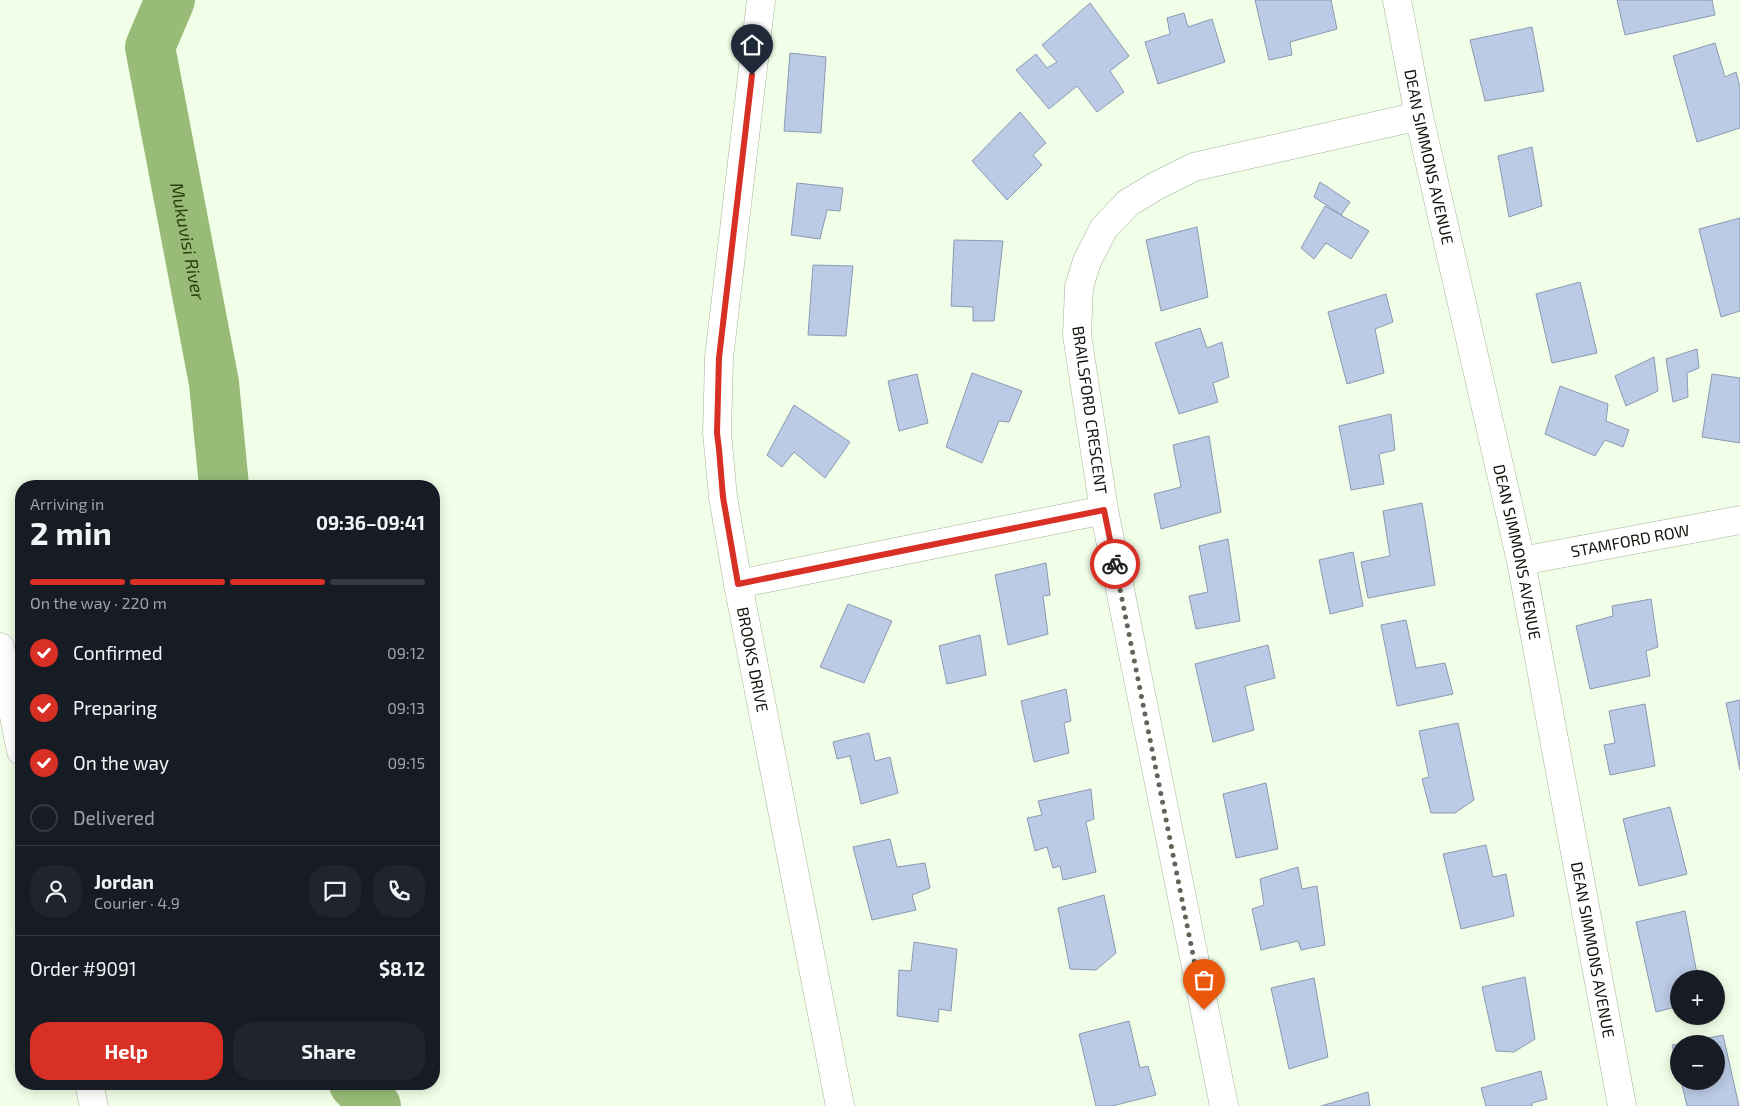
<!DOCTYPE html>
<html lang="en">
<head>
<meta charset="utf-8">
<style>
  :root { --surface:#171b24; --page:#20242c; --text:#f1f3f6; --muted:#9ea1a6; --line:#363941; --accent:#d93025 }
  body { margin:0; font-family:"Exo 2",sans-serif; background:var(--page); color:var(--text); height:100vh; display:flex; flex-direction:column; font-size:19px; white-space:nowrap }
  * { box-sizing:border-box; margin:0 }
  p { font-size:16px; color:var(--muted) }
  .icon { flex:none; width:28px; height:28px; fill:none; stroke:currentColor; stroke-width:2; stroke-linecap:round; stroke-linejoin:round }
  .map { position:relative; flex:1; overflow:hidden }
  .side { position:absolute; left:15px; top:480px; width:425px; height:610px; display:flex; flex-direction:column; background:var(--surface); border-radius:20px; box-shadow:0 2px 12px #0003 }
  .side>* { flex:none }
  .controls { position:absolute; left:1670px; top:970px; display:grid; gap:10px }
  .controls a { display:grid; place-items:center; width:55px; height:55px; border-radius:50%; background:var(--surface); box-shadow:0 2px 12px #0003; font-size:25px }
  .pin { position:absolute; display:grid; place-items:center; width:42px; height:42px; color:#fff; margin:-51px -21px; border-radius:50% 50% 50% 0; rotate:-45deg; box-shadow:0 0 5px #0007 }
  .pin .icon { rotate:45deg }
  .courier { position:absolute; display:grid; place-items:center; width:50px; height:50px; margin:-25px; border:4px solid #d93025; border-radius:50%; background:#fff; color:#222; box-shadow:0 1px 6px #0007 }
  .headline em { font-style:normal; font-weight:700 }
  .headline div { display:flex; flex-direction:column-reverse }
  .headline { display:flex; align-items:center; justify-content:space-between; height:85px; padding:0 15px }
  h1 { font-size:32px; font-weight:700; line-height:38px }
  .bar { display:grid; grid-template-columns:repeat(4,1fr); gap:8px 5px; align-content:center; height:60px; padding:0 15px }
  .bar i { height:6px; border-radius:4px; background:var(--line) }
  .bar .on { background:var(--accent) }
  .bar p { grid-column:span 4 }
  .line { display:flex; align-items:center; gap:12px; padding:0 15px; border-top:1px solid var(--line) }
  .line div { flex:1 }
  .round { display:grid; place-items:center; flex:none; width:52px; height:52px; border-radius:20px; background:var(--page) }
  ol { padding:0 15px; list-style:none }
  li { display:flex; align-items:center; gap:15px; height:55px }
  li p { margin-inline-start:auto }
  li .icon { padding:5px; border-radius:50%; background:var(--accent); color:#fff; stroke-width:4 }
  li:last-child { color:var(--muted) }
  li i { width:28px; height:28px; border:2px solid var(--line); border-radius:50% }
  .cta { display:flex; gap:10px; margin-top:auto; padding:10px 15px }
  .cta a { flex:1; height:58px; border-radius:20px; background:var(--accent); color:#fff; font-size:20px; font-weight:700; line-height:58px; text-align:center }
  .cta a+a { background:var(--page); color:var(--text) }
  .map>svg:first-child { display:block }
</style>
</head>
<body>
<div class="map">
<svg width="1740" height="1106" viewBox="0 0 1740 1106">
  <rect width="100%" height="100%" fill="#f2ffe8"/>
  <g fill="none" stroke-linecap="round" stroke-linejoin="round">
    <g stroke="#98bc77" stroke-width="50">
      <path id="s1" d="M170,0L150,47L214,383L224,486"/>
      <path d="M354,1084L376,1106"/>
    </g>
  </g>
  <g fill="#bbcae5" stroke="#8b99b3">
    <path d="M1255,0H1331L1337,29L1290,42L1292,55L1269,60Z"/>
    <path d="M1617,0H1712L1715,15L1625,35Z"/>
    <path d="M1090,3L1129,56L1110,71L1124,92L1097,112L1077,86L1049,109L1016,70L1036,54L1047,68L1057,62L1042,45Z"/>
    <path d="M1184,13L1188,27L1212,19L1225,62L1158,84L1145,42L1170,34L1167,18Z"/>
    <path d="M1532,27L1544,91L1485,101L1470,40Z"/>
    <path d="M1715,43L1725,77L1736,72L1740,87V128L1697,142L1673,56Z"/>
    <path d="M790,53L826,57L821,133L784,131Z"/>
    <path d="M1020,112L1046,143L1033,155L1042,165L1007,200L972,161Z"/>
    <path d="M1532,147L1542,206L1509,217L1498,156Z"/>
    <path d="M1320,182L1350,202L1341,215L1314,197Z"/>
    <path d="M797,183L843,188L840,211L827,210L820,239L791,235Z"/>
    <path d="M1325,206L1369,231L1351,259L1326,243L1314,259L1301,248Z"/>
    <path d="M1740,218V311L1721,317L1699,229Z"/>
    <path d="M1197,227L1208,297L1161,311L1146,240Z"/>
    <path d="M954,240L1003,241L994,321H973V307L951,306Z"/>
    <path d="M813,265L853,266L846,336L808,335Z"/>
    <path d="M1580,282L1597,353L1552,363L1536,294Z"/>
    <path d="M1386,294L1393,322L1375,329L1384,373L1347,384L1328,312Z"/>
    <path d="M1200,328L1207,348L1222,342L1229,377L1213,383L1218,402L1179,414L1155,343Z"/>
    <path d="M1697,349L1699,368L1687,373L1688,397L1673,402L1666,359Z"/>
    <path d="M1654,357L1658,391L1626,406L1615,376Z"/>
    <path d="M972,373L1022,391L1009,422L999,421L982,463L946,447Z"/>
    <path d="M917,374L928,423L899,431L888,381Z"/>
    <path d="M1712,374L1740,378V443L1702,437Z"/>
    <path d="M1560,386L1608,404L1606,421L1629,430L1623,447L1605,440L1595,456L1545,434Z"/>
    <path d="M794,405L850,442L825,478L794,452L782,467L767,455Z"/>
    <path d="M1391,414L1395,450L1379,454L1384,484L1351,490L1339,426Z"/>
    <path d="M1209,436L1221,512L1161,529L1154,494L1181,487L1173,445Z"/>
    <path d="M1422,503L1435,585L1368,598L1361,562L1390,556L1383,511Z"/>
    <path d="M1228,539L1240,621L1196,629L1189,596L1208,592L1199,546Z"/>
    <path d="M1353,552L1363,606L1330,614L1319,560Z"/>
    <path d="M1046,563L1050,595L1043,596L1048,634L1008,645L995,575Z"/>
    <path d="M1651,599L1658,647L1646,651L1650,676L1590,689L1576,626L1613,616L1612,606Z"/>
    <path d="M848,604L892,621L864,683L820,667Z"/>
    <path d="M1406,620L1416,668L1445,663L1453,694L1397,706L1381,625Z"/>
    <path d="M980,635L986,675L947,684L939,646Z"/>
    <path d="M1268,645L1275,678L1245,686L1254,730L1213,742L1195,664Z"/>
    <path d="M1066,689L1071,721L1064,723L1069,753L1034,762L1021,701Z"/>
    <path d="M1740,700V770L1726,703Z"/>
    <path d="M1645,704L1655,766L1610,775L1604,745L1615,743L1609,711Z"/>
    <path d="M1458,723L1474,800L1455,813H1431L1422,779L1429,777L1419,731Z"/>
    <path d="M869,733L875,761L890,757L898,793L861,804L850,756L837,759L833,742Z"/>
    <path d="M1266,783L1278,849L1236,858L1223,794Z"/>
    <path d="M1091,789L1094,819L1086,822L1096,872L1063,880L1060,866L1053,868L1047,847L1035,851L1027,818L1042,815L1038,801Z"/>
    <path d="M1670,807L1687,874L1639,886L1623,819Z"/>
    <path d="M890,839L897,867L925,863L930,888L912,895L916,910L872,920L853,847Z"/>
    <path d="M1486,845L1493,877L1506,874L1514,916L1461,929L1443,854Z"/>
    <path d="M1298,867L1302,889L1317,886L1325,945L1301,950L1298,941L1261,950L1252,909L1264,905L1260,879Z"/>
    <path d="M1104,895L1116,953L1096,970L1070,969L1058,908Z"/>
    <path d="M1685,911L1698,979H1679V1006L1656,1012L1636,922Z"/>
    <path d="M914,942L957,949L951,1011L939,1009L938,1022L897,1016L899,970L911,971Z"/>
    <path d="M1525,977L1535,1039L1514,1052L1496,1051L1482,987Z"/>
    <path d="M1314,978L1328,1057L1289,1069L1271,988Z"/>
    <path d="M1129,1021L1140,1068L1148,1066L1156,1095L1112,1106H1096L1079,1034Z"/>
    <path d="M1723,1035L1739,1106H1687L1681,1081H1716V1044H1680Z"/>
    <path d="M1679,1044V1074L1672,1045Z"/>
    <path d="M1541,1071L1547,1099L1532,1103V1106H1486L1481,1088Z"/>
    <path d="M1368,1092L1370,1106H1321Z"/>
  </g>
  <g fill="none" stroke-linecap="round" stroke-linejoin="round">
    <g stroke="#a4b398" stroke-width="29">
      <g id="street">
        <path id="s2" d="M761,0L719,358L717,433L723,497L738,584L840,1106"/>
        <path id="s3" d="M1397,0L1419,116L1521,561L1622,1106"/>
        <path id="s4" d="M1521,561L1740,520"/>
        <path d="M738,584L1104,510"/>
        <path d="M0,647L21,751"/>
        <path d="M89,1084L94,1106"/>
        <path d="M1224,1106L1104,510L1077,335L1079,287L1087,261L1104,228L1128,203L1156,186L1194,167L1419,116"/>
      </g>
    </g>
    <use href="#street" stroke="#fff" stroke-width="28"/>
  </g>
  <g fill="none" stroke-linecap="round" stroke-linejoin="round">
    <path stroke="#5e6658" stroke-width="5" stroke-dasharray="0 9" d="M1115,564L1204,1010"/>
    <path stroke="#d93025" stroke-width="6" d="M752,75L719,358L717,433L719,449L723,497L738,584L1104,510L1115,564"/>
  </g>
  <g text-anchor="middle" stroke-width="4" stroke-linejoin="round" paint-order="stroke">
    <g font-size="16" fill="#0f140b" stroke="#fff">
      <text dy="6" stroke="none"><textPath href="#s3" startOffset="160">DEAN SIMMONS AVENUE</textPath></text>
      <text transform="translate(1090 410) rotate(82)" y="6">BRAILSFORD CRESCENT</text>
      <text dy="6" stroke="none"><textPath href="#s4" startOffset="111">STAMFORD ROW</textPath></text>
      <text dy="6" stroke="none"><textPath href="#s3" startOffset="565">DEAN SIMMONS AVENUE</textPath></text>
      <text dy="6" stroke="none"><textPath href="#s2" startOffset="665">BROOKS DRIVE</textPath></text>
      <text dy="6" stroke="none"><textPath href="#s3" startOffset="970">DEAN SIMMONS AVENUE</textPath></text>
    </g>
    <g font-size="18" font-style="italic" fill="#283f0e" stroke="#fff">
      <text dy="6" stroke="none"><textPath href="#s1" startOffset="249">Mukuvisi River</textPath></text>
    </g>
  </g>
</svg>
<div class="controls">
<a>+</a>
<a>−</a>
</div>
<div class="pin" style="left:1204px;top:1010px;background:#ea580c"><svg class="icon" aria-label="bag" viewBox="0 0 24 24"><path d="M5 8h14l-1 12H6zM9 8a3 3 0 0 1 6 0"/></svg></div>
<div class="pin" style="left:752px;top:75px;background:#1f2937"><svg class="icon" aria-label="home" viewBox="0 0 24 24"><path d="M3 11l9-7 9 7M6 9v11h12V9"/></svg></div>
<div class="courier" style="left:1115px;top:564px"><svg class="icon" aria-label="bike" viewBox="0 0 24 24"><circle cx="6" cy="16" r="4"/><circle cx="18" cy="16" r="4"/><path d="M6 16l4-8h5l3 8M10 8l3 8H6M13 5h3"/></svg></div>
<section class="side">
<div class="headline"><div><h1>2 min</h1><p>Arriving in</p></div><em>09:36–09:41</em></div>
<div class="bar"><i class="on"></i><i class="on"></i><i class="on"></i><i></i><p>On the way · 220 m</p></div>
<ol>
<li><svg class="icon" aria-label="check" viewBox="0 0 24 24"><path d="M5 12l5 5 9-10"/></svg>Confirmed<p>09:12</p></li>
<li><svg class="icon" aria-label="check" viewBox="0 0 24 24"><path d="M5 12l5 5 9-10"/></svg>Preparing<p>09:13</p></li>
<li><svg class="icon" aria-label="check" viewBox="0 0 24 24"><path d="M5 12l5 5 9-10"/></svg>On the way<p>09:15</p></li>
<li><i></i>Delivered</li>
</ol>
<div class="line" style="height:90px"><a class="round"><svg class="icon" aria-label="person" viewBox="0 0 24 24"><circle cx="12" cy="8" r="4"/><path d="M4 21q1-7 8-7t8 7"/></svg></a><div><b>Jordan</b><p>Courier · 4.9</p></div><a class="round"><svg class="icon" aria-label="chat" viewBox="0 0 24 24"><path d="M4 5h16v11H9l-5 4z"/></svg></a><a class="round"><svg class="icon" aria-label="phone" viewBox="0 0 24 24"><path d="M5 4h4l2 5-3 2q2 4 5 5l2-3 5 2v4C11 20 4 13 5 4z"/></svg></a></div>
<div class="line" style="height:65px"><div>Order #9091</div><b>$8.12</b></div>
<div class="cta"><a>Help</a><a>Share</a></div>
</section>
</div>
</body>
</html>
